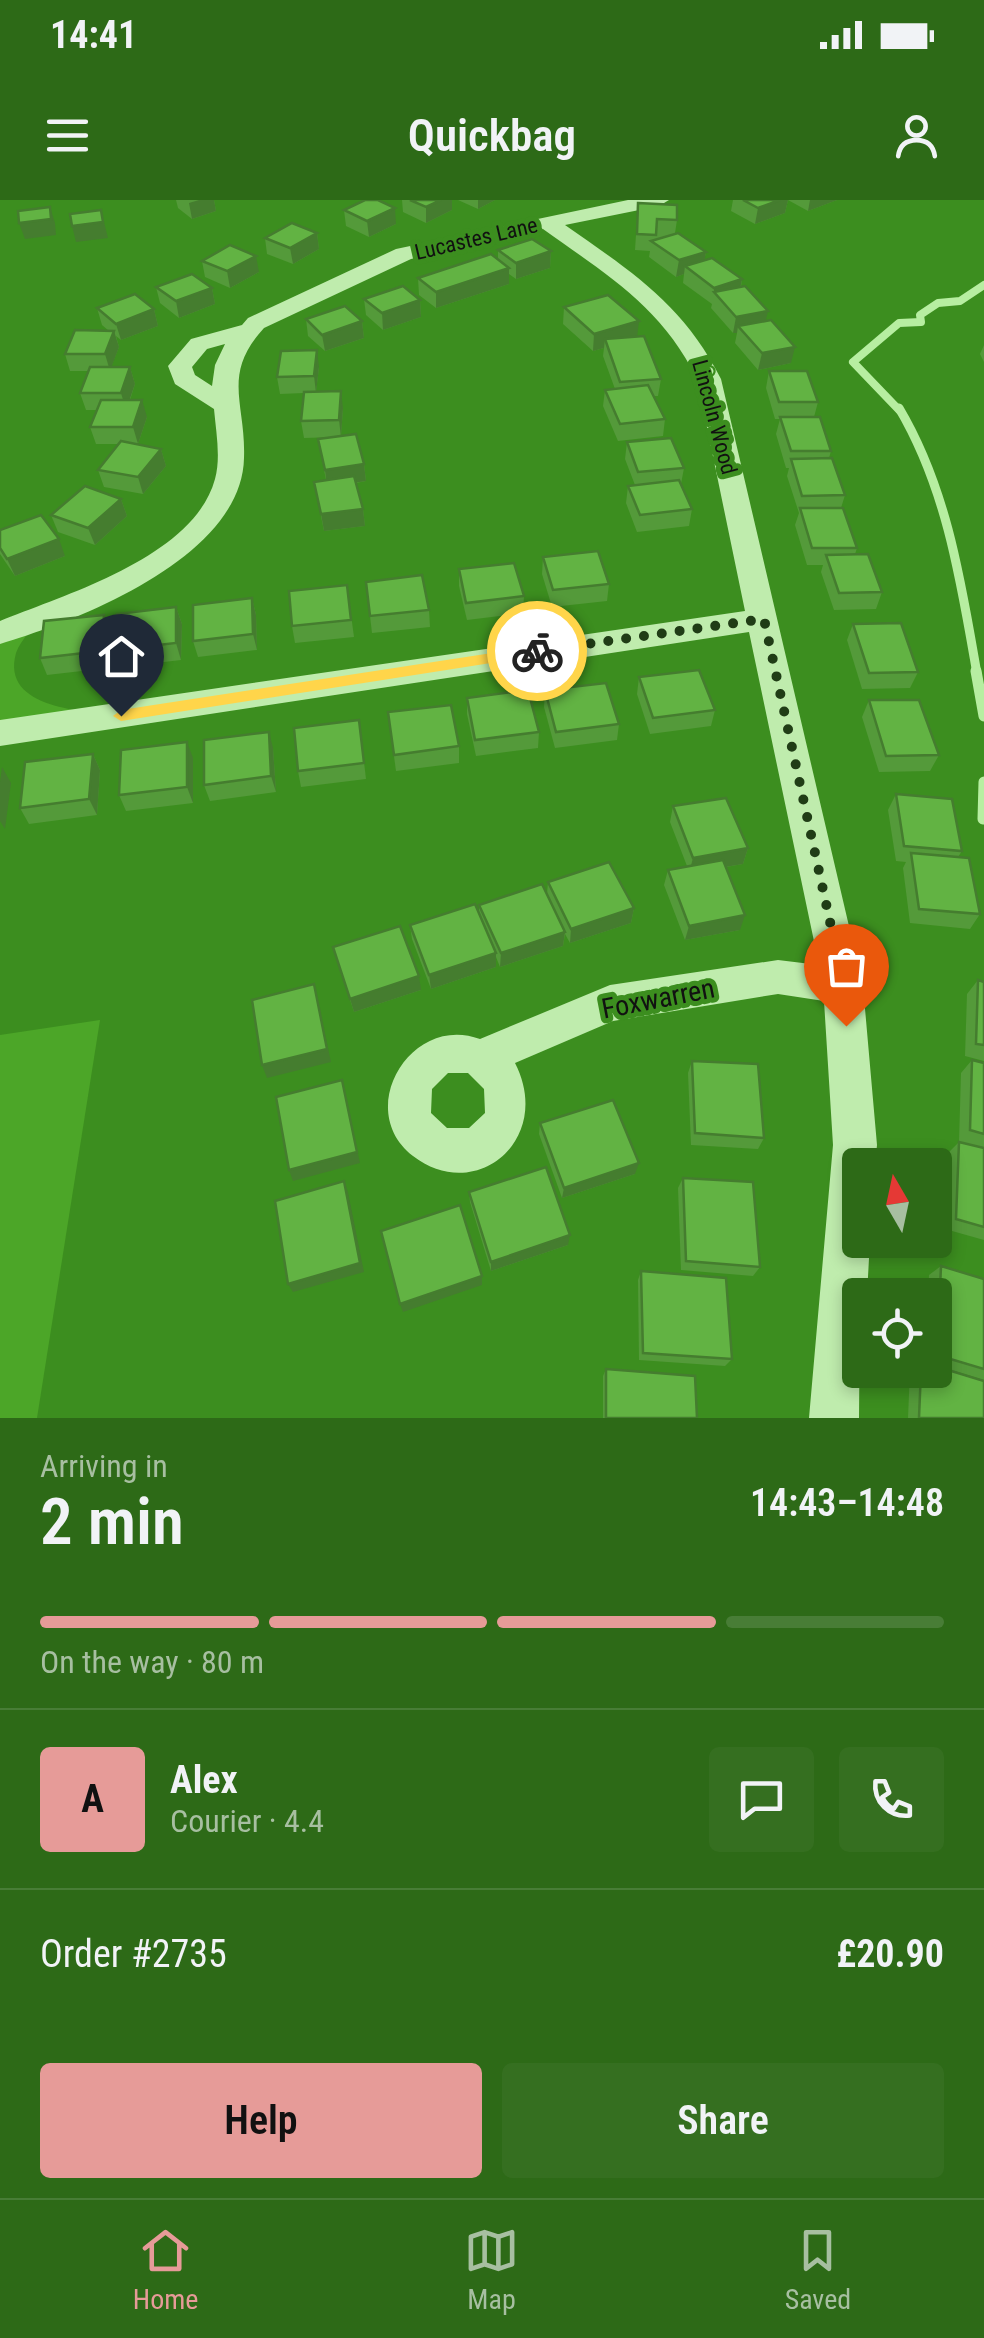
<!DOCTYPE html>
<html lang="en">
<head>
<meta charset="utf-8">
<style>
  :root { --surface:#2d6a17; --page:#356f20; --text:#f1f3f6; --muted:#a7bfa1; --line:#487d36; --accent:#e69b98 }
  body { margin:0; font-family:"Roboto Condensed",sans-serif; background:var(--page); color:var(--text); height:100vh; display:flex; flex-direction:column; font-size:38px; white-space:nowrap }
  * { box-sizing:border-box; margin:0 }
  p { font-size:32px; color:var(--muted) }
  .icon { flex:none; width:55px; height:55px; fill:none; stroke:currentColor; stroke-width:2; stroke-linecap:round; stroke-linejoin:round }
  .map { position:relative; height:1218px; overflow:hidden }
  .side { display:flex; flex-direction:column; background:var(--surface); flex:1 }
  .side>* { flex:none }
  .needle { width:65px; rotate:351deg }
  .tools { position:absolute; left:842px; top:948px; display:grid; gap:20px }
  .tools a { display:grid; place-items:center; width:110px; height:110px; border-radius:10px; background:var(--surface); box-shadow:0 5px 15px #0003; font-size:50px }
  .pin { position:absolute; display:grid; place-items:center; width:85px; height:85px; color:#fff; margin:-102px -42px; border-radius:50% 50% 50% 0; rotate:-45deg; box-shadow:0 0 10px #0007 }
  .pin .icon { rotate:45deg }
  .courier { position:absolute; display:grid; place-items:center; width:100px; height:100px; margin:-50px; border:8px solid #ffd54a; border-radius:50%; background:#fff; color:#222; box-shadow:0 2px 12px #0007 }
  .overview em { font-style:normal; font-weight:600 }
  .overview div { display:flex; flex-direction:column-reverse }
  .overview { display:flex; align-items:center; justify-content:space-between; height:170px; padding:0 40px }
  h1 { font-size:65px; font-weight:600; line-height:75px }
  .bar { display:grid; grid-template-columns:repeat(4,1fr); gap:15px 10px; align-content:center; height:120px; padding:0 40px }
  .bar i { height:12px; border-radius:8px; background:var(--line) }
  .bar .current { background:var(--accent) }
  .bar p { grid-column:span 4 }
  .line { display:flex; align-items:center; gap:25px; padding:0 40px; border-top:2px solid var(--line) }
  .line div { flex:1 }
  .round { display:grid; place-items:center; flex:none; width:105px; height:105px; border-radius:10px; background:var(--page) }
  .primary-button { display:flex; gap:20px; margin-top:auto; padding:20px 40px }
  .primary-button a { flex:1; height:115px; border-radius:10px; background:var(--accent); color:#111; font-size:40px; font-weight:600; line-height:115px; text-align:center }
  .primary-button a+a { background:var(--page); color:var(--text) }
  .status { display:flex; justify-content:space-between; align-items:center; height:70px; padding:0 50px; background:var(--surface); direction:ltr }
  .status svg { height:28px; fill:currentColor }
  header { display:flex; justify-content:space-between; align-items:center; height:130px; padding:0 40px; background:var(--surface); font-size:45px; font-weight:600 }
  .tabs { display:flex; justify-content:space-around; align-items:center; height:140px; border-top:2px solid var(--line); background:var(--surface); font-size:28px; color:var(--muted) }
  .tabs a { display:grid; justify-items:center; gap:5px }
  .tabs .current { color:var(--accent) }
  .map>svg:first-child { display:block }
</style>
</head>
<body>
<div class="status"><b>14:41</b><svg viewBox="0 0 49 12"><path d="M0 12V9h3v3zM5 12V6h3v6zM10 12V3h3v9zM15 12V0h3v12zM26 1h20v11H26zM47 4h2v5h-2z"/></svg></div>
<header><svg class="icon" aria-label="menu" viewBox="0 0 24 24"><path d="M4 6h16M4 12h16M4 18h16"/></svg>Quickbag<svg class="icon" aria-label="person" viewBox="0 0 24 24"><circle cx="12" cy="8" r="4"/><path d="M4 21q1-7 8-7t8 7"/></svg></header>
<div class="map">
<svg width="984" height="1218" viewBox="0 0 984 1218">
  <rect width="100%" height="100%" fill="#3c8e1f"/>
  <g fill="#4ca628">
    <path d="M44,414C35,426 21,439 16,453C0,510 87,511 121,516L0,533V433Z"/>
    <path d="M100,820L37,1218H0V835Z"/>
  </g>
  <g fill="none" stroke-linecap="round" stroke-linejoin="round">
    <path stroke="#b7eea1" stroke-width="8" d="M900,211L853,162L899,123L921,122L920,115L938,103L960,101L984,85"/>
    <path stroke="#b7eea1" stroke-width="9" d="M899,208C947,289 961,382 977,474"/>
    <g stroke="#b7eea1" stroke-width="11">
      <path d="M976,471L984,516"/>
      <path d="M983,619L984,582"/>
    </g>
    <path fill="#bfecad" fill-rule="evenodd" d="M628,0H669L659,6L565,25C632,72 683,104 721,179L863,786L877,945L875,965H860V1040H870L867,1095H860L859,1218H809L833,945L824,801L778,794L613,821L515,863C554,939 476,1005 413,956C353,910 411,813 480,839L610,785L778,760L819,765L749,432L0,546V520L745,411L697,179C661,106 607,75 543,29L411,59L264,128C221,175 246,203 244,258C242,357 80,420 0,444V421C66,394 194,357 215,279C221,257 216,232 214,209L175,184L168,166L191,139L242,125L248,118L396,49ZM225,144L215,165L212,186L195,175L192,167L207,149ZM448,873H468L484,889L485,913L469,928H447L431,913L432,889Z"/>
  </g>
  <g fill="#549a3a">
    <path d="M176,0H214L216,11L192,19L178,8Z"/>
    <path d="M402,0H452V10L426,23L403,12Z"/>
    <path d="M458,0H495L478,9Z"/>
    <path d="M733,0H788L785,13L755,24L731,11Z"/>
    <path d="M788,0H837L808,11Z"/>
    <path d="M638,3L677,20L675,33L706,52L704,61L742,79L741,87L766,121L791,163L758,170L735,143L737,133H733L711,108L712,104L683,83L684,74L676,77L649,57L650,51L635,50Z"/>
    <path d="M344,10L396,24L369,37L346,26Z"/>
    <path d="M317,33L319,49L293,64L267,54L265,38Z"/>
    <path d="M498,50L551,51L550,68L516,79L509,74V84L436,108L419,95L418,78L498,60Z"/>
    <path d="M202,61L259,72L230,88L205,77Z"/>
    <path d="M156,87L212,88L215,104L179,118L160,103Z"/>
    <path d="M364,99L420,100L421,117L383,130L366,115Z"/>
    <path d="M564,107L637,137L661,179L658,196H654L665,219L663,236L618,241L603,206L605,190L615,189L603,156L604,148L593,151L563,124Z"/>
    <path d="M97,108L154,109L158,126L121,140L116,136L119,147L111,167H130L135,184L130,200L147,217L138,244H133L161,249L166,266L143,294L104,287L98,270L119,244H96L90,227L97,210H86L80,193L89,171H70L65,154L109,131L102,125Z"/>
    <path d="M306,119L362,121L364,138L325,151L308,136Z"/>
    <path d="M984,145V162L980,154Z"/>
    <path d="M319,167L316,192L343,208L341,236L364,264L366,281L356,283L363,309L365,326L324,331L314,282L326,280L318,239L337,237L304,238L301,221L304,193L280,194L277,177Z"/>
    <path d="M769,171L818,202L814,217L831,251L829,258L845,295L841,308L857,348L855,354L882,392L876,409L834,410L821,372L823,365H807L795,325L799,313L787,276L789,268H786L776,234L780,219H775L766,188Z"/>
    <path d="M627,242L684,268L681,284L692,309L689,326L637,332L626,303L628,286L635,285L625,259Z"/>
    <path d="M121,299L127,316L95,345L58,332L51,315Z"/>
    <path d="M0,330L65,356L15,376L0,354Z"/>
    <path d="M543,357L609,384L607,401L552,407L542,374Z"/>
    <path d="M459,369L524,396L523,413L467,420L459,386Z"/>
    <path d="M366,382L429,410L430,427L372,433Z"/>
    <path d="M347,385L354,437L295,443L292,426Z"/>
    <path d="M252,398L256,415L257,450L198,457L193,441Z"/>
    <path d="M176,407L182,424L181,460L121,467L114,450Z"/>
    <path d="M104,415L111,431L108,468L47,475L40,458Z"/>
    <path d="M853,424L918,472L910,488L862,489L847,440Z"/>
    <path d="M639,477L715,510L711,526L650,534L637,494Z"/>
    <path d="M545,490L619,524L617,540L555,548L544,507Z"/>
    <path d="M467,498L539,532L538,548L476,556L467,514Z"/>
    <path d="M869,500L939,555L930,571L879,572L862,517Z"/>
    <path d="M388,512L459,546V563L396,571Z"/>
    <path d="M359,520L366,579L301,587L298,571Z"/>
    <path d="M273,548L276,592L210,601L204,585Z"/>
    <path d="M93,554L100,570L97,615L29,624L20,608Z"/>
    <path d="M193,558V603L126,611L119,595Z"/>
    <path d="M896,594L962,651L958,657L980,714L970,729L910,723L903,668L906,662L896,661L888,610Z"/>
    <path d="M673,606L748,648L743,664L726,667L740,730L685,740L664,685L668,670L687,666L670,622Z"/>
    <path d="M548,682L634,708L631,723L570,743L565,734L563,746L500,767L496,757V767L431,789L412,739L410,725L479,713V705L547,694Z"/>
    <path d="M333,747L421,790L354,812Z"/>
    <path d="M978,780L984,782V861L965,856L967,794Z"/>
    <path d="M972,860L984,863V1040L945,1029L948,953L959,942L961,873Z"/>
    <path d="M692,861L764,938L758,949L691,945L688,873Z"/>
    <path d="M540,923L635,974L562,998L539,934Z"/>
    <path d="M683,978L760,1067L753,1076L681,1070L678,988Z"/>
    <path d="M469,992L568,1045L491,1071L470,1002Z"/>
    <path d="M941,1066L984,1079V1180L935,1165V1095H928L929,1075Z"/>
    <path d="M641,1071L732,1159L725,1166L639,1160L638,1080Z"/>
    <path d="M606,1169L697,1218H603V1176Z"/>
    <path d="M910,1170H935L984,1218H908Z"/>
  </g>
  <g fill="#457d2f">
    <path d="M199,0H214L216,11L192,19L189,3Z"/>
    <path d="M441,0H452V10L426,23V7Z"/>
    <path d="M478,0H495L478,9Z"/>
    <path d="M780,0H788L785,13L755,24L758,8Z"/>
    <path d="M810,0H837L808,11Z"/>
    <path d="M50,7L55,23L56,35L25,39L19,23Z"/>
    <path d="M395,8L396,24L369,37L367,21Z"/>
    <path d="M101,10L108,38L76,42L72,26Z"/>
    <path d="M317,33L319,49L293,64L290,48Z"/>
    <path d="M551,51L550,68L516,79V63Z"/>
    <path d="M706,52L703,69L685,66L684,74L676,77L679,60Z"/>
    <path d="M256,56L259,72L230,88L227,71Z"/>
    <path d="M509,68V84L436,108V92Z"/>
    <path d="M742,79L739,95L714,92V88Z"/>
    <path d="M212,88L215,104L179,118L176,101Z"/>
    <path d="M420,100L421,117L383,130L382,113Z"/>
    <path d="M154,109L158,126L121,140L116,124Z"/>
    <path d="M768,111L764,128L738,126L737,133H733L736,117Z"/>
    <path d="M362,121L364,138L325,151L322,135Z"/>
    <path d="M639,121L637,138L605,139L604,148L593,151L594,134Z"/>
    <path d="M114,131L119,147L110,171L105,154Z"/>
    <path d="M795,147L791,163L758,170L762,153Z"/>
    <path d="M317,150L319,167L316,193L314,176Z"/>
    <path d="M130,167L135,184L126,210L121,193Z"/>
    <path d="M341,191L343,208L341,237L339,220Z"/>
    <path d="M142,200L147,217L138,244L133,227Z"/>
    <path d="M161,249L166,266L143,294L138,277Z"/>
    <path d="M364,264L366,281L327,287L325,270Z"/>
    <path d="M121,299L127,316L95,345L88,328Z"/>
    <path d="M363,309L365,326L324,331L321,314Z"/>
    <path d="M59,339L65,356L15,376L7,359Z"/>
    <path d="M252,398L256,415L257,450L253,434Z"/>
    <path d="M176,407L182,424L181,460L176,443Z"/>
    <path d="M104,415L111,431L108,468L102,451Z"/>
    <path d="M269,532L273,548L276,592L271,576Z"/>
    <path d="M187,542L193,558V603L187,587Z"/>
    <path d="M93,554L100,570L97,615L89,599Z"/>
    <path d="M2,567L11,583L5,629L0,621V582Z"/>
    <path d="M748,648L743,664L689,673L693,658Z"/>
    <path d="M634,708L631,723L570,743L571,729Z"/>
    <path d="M745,715L740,730L685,740L689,726Z"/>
    <path d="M565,732L563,746L500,767L501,753Z"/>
    <path d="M496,753V767L431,789L429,775Z"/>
    <path d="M419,776L421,790L354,812L350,799Z"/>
    <path d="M314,784L331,862L267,878L262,865Z"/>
    <path d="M342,880L360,963L293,981L289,970Z"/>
    <path d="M639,963L635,974L562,998L564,988Z"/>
    <path d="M344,981L348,992L364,1072L293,1092L288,1084Z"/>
    <path d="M570,1035L568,1045L491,1071V1062Z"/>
    <path d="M482,1076V1085L403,1112L400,1104Z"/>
  </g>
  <g fill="#62b343" stroke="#457d2f" stroke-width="2.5">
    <path d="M365,0H378L395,8L367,21L344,10Z"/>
    <path d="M410,0H441L426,7Z"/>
    <path d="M743,0H780L758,8Z"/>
    <path d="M638,3L677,5V20L657,19L656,35L637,34Z"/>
    <path d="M50,7L51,19L19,23L18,11Z"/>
    <path d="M101,10L103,22L72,26L70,14Z"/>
    <path d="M292,23L317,33L290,48L265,38Z"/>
    <path d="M678,33L706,52L679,60L651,41Z"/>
    <path d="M532,39L551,51L516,63L498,50Z"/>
    <path d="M230,45L256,56L227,71L202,61Z"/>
    <path d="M491,54L509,68L436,92L418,78Z"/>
    <path d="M712,58L742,79L714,88L685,66Z"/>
    <path d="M192,74L212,88L176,101L156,87Z"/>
    <path d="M403,86L420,100L382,113L364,99Z"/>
    <path d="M745,86L768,111L736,117L714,92Z"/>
    <path d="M135,94L154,109L116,124L97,108Z"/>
    <path d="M608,95L639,121L594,134L564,107Z"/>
    <path d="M345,106L362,121L322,135L306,119Z"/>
    <path d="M771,120L795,147L762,153L738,126Z"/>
    <path d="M75,130L114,131L105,154H65Z"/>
    <path d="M644,136L661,179L620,182L605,139Z"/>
    <path d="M317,150L314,176L277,177L281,151Z"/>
    <path d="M90,167H130L121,193H80Z"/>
    <path d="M769,171H807L818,202H779Z"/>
    <path d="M648,185L665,219L620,224L605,190Z"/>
    <path d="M341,191L339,220L301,221L304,192Z"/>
    <path d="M101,200H142L133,227H90Z"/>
    <path d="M780,217H820L831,251H791Z"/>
    <path d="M356,234L364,264L325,270L318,239Z"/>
    <path d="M671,238L684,268L638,272L627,242Z"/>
    <path d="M121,241L161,249L138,277L98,270Z"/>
    <path d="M832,258L845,295L802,296L791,259Z"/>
    <path d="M354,276L363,309L321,314L314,282Z"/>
    <path d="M679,280L692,309L640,315L628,286Z"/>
    <path d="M85,286L121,299L88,328L51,315Z"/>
    <path d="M800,308H843L857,348H812Z"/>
    <path d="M41,315L59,339L7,359L0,348V330Z"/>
    <path d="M598,351L609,384L553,390L543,357Z"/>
    <path d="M868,354L882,392L839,393L826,355Z"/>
    <path d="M514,363L524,396L466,403L459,369Z"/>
    <path d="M422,375L429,410L370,416L366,382Z"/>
    <path d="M347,385L351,420L292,426L289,391Z"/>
    <path d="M252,398L253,434L193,441V405Z"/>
    <path d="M176,407V443L114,450L117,414Z"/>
    <path d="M104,415L102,451L40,458L44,421Z"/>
    <path d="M901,423L918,472L869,473L853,424Z"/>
    <path d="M699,470L715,510L653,518L639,477Z"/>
    <path d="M606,483L619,524L556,532L545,490Z"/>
    <path d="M528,490L539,532L475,540L467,498Z"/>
    <path d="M869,500H919L939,555L886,556Z"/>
    <path d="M451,505L459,546L394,555L388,512Z"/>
    <path d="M359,520L364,563L298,571L294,528Z"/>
    <path d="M269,532L271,576L204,585V540Z"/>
    <path d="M187,542V587L119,595L121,550Z"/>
    <path d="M93,554L89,599L20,608L25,562Z"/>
    <path d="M896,594L952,599L962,651L904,646Z"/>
    <path d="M726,598L748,648L693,658L673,606Z"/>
    <path d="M911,653L969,658L980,714L919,709Z"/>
    <path d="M723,660L745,715L689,726L668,670Z"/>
    <path d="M609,662L634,708L571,729L548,682Z"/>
    <path d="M542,684L565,732L501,753L479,705Z"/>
    <path d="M475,704L496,753L429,775L410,725Z"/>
    <path d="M400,726L419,776L350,799L333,747Z"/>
    <path d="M978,780L984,782V845L976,844Z"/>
    <path d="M314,784L327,849L262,865L252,800Z"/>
    <path d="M972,860L984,863V934L970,930Z"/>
    <path d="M692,861L758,864L764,938L695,933Z"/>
    <path d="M342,880L357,952L289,970L276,897Z"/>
    <path d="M613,900L639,963L564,988L540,923Z"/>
    <path d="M959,942L984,948V1027L956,1019Z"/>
    <path d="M546,967L570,1035L491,1062L469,992Z"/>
    <path d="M683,978L753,982L760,1067L686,1061Z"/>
    <path d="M344,981L360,1063L288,1084L275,1001Z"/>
    <path d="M460,1005L482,1076L400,1104L381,1031Z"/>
    <path d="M941,1066L984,1079V1169L937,1155Z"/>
    <path d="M641,1071L726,1078L732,1159L643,1153Z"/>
    <path d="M935,1166L984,1181V1218H919L921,1170H935Z"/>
    <path d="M606,1169L695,1176L697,1218H606Z"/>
  </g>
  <path fill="#ffd54a" d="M537,446L544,451L542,455L121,521L113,516L121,510Z"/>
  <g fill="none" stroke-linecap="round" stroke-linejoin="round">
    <path stroke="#203d16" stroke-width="10" stroke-dasharray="0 18" d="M537,451L764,419L844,786L846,826"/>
  </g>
  <g text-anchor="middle" stroke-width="10" stroke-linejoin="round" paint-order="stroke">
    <g font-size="22" fill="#111" stroke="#3c8e1f">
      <text transform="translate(476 38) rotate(-13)" y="8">Lucastes Lane</text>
      <text transform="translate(715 217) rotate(75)" y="8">Lincoln Wood</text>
    </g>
    <g font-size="28" fill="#111" stroke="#3c8e1f">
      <text transform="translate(658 798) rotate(-11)" y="10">Foxwarren</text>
    </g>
  </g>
</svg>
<div class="tools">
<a><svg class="needle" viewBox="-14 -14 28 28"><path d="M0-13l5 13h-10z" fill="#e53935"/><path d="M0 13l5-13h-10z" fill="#a7bfa1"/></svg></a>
<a><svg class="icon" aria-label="locate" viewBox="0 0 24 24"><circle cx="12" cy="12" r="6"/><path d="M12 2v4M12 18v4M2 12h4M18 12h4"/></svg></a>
</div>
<div class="pin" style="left:846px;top:826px;background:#ea580c"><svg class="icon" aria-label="bag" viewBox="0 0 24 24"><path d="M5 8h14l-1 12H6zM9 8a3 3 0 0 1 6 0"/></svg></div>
<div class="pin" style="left:121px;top:516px;background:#1f2937"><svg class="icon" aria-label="home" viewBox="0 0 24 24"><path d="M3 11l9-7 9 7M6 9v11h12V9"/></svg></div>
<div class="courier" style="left:537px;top:451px"><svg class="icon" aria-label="bike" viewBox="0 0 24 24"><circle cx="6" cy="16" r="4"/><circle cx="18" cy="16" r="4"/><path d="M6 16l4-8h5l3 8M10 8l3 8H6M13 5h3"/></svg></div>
</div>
<section class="side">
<div class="overview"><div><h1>2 min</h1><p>Arriving in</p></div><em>14:43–14:48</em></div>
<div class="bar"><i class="current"></i><i class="current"></i><i class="current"></i><i></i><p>On the way · 80 m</p></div>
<div class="line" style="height:180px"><b class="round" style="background:var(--accent);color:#111">A</b><div><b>Alex</b><p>Courier · 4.4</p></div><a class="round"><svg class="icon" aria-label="chat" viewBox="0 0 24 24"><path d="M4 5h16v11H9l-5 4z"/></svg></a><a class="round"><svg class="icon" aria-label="phone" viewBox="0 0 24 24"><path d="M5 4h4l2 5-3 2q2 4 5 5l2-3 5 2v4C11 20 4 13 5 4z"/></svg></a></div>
<div class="line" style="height:130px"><div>Order #2735</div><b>£20.90</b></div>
<div class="primary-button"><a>Help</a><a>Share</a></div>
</section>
<nav class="tabs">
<a class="current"><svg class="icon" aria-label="home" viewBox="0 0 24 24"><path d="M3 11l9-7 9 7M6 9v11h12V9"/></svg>Home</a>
<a><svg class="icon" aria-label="map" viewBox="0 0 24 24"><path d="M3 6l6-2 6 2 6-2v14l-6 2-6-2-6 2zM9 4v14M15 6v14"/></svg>Map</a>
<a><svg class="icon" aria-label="saved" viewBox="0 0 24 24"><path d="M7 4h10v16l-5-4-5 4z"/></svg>Saved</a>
</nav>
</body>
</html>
